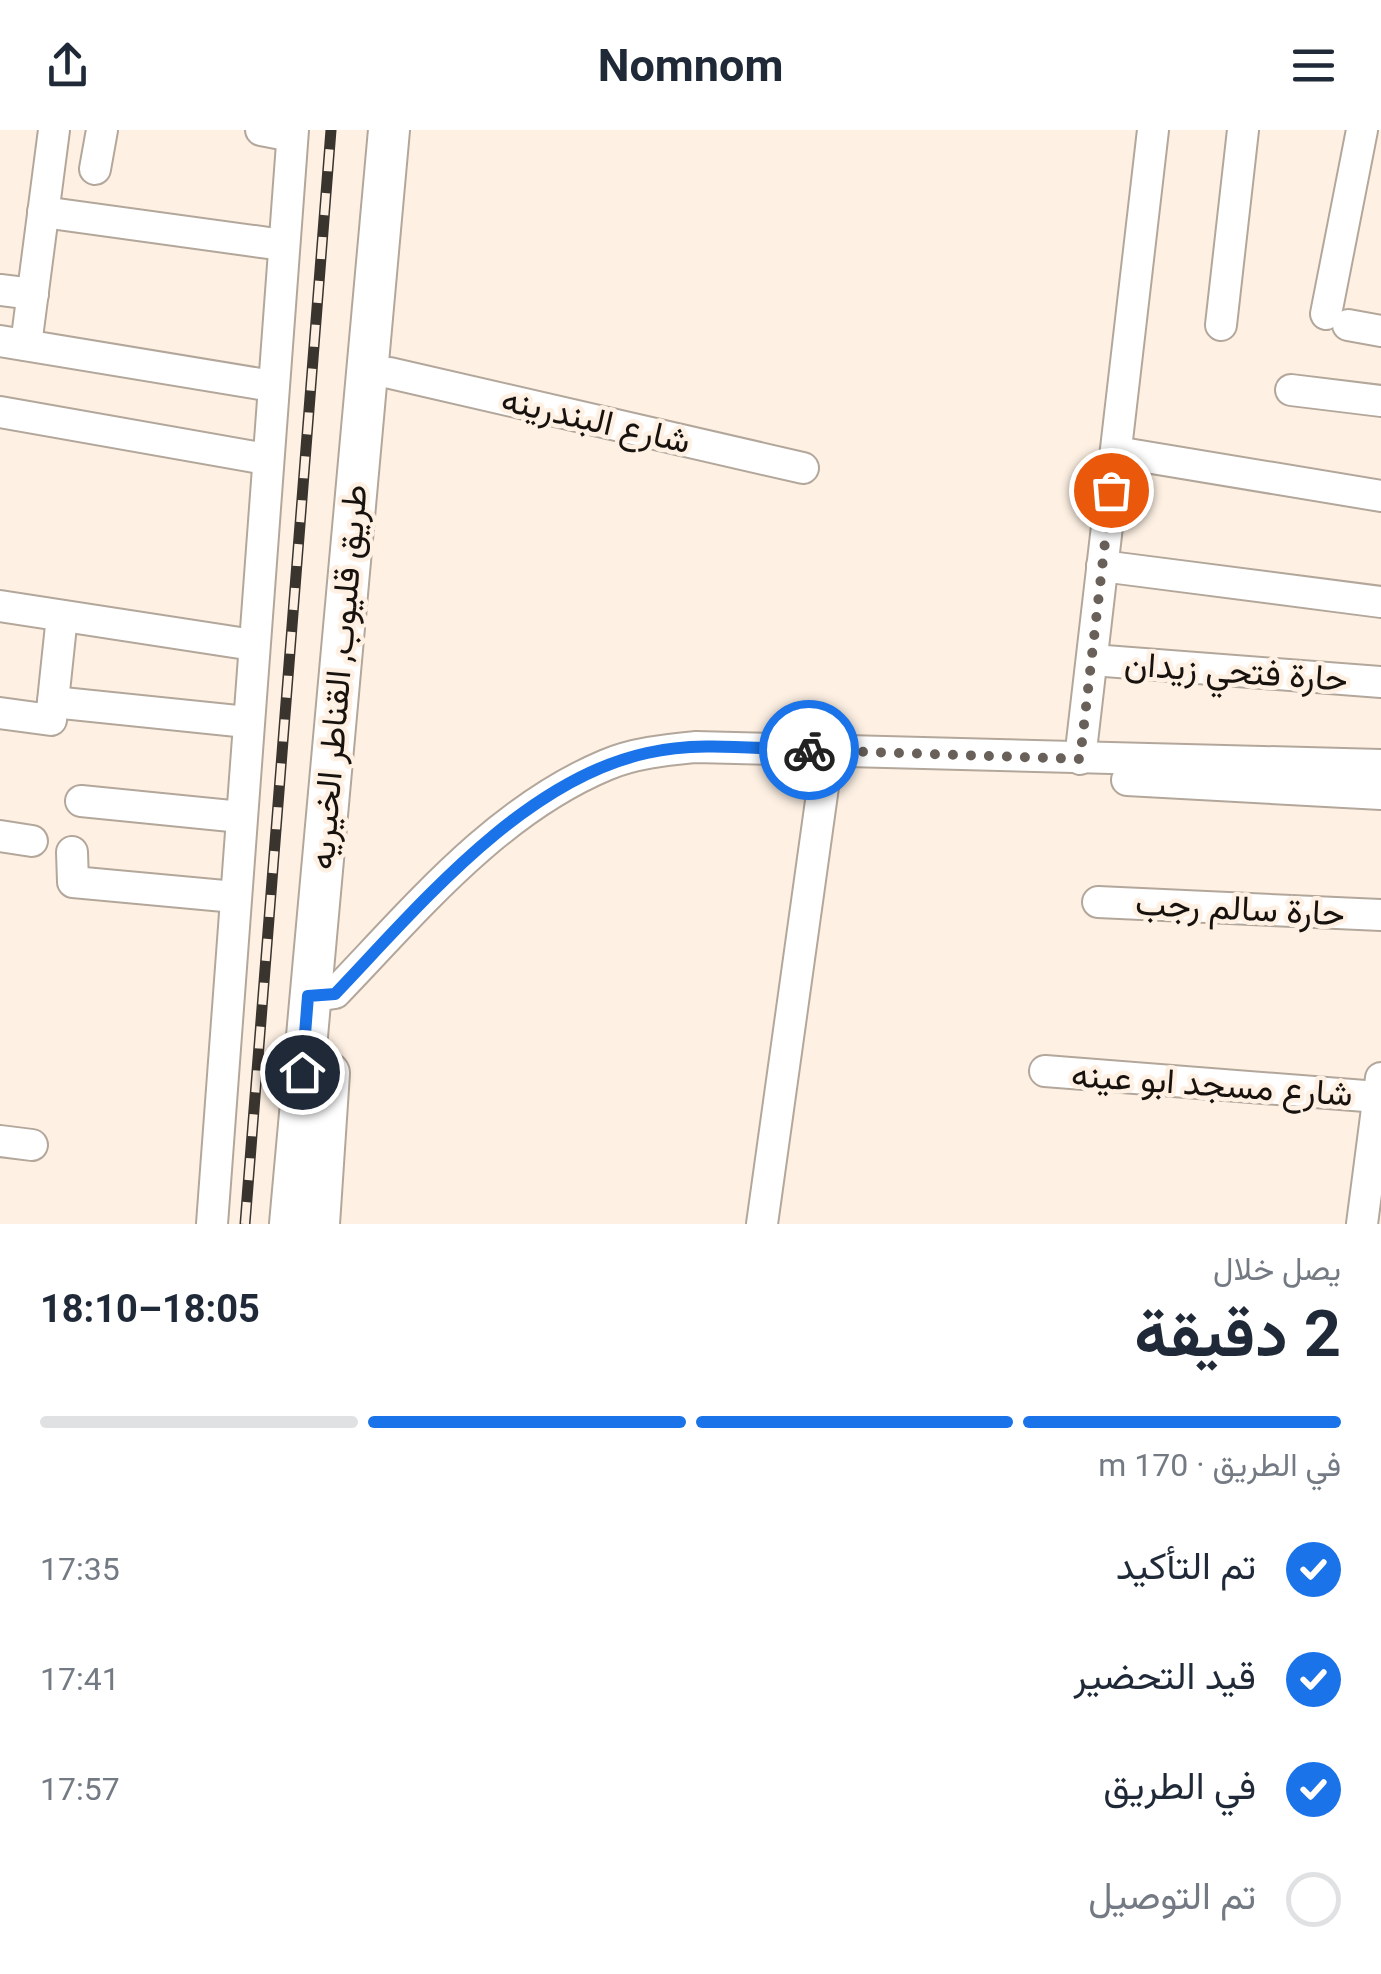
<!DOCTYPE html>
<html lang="ar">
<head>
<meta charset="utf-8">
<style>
  :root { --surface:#fff; --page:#f2f2f3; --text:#1f2937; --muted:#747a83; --line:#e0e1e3; --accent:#1a73e8 }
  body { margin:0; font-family:Roboto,Vazirmatn,sans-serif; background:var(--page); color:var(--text); direction:rtl; height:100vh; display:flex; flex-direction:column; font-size:38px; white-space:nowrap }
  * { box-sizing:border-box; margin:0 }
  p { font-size:32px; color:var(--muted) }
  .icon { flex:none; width:55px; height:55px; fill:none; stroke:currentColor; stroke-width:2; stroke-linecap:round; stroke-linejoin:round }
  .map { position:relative; height:1094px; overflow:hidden; direction:ltr }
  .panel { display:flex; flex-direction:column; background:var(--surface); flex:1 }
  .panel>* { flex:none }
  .pin { position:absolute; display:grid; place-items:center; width:85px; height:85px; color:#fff; margin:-42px; border:5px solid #fff; border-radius:50%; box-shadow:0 2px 10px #0007 }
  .courier { position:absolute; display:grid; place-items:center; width:100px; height:100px; margin:-50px; border:8px solid #1a73e8; border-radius:50%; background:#fff; color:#222; box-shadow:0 2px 12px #0007 }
  .overview em { font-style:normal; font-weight:700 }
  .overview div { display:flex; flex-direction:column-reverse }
  .overview { display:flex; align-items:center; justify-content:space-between; height:170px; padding:0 40px }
  h1 { font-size:65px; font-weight:700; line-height:75px }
  .bar { display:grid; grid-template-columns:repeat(4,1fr); gap:15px 10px; align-content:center; height:120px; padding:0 40px }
  .bar i { height:12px; border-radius:8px; background:var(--line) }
  .bar .selected { background:var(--accent) }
  .bar p { grid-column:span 4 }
  ol { padding:0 40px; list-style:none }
  li { display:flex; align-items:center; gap:30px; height:110px }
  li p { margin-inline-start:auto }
  li .icon { padding:10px; border-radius:50%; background:var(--accent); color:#fff; stroke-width:4 }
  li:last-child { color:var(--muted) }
  li i { width:55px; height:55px; border:5px solid var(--line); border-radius:50% }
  header { display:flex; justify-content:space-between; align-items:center; height:130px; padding:0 40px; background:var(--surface); font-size:45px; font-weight:700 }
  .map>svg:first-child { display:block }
</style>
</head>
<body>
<header><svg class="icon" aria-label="menu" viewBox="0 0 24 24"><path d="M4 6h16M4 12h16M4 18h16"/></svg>Nomnom<svg class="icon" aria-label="share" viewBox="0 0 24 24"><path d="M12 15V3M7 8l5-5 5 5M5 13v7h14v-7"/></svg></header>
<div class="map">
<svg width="1381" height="1094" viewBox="0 0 1381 1094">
  <rect width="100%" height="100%" fill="#fef1e4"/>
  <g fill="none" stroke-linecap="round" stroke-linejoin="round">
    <g stroke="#b3a79b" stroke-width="34">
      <g id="street">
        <path d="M261,0L292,6"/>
        <path d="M95,39L102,0"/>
        <path d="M43,82L283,115"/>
        <path d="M0,160L33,164"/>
        <path d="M1326,184L1362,0"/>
        <path d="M1221,195L1243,0"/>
        <path d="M1348,195L1381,201"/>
        <path d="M0,211L272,256"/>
        <path d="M26,215L54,0"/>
        <path d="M390,243L803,338"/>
        <path d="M1291,260L1381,271"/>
        <path d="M0,282L266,329"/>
        <path d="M1116,322L1381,366"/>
        <path d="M1102,436L1381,472"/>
        <path d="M0,476L253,515"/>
        <path d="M1092,530L1381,552"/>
        <path d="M53,572L247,592"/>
        <path d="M0,583L51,590L62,486"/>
        <path d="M1080,629L1153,0"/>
        <path d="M1127,650L1381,664"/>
        <path d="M81,671L241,687"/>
        <path d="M0,706L32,711"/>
        <path d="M72,722L73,752L235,767"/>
        <path d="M1098,772L1381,785"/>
        <path d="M308,867L335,863C415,780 496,681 606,635C634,623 666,620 696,617L1381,635"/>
        <path d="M1045,941L1378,967"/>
        <path d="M0,1011L32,1015"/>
        <path d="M212,1094L293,0"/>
        <path d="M762,1094L828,621"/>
        <path d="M1362,1094L1381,948"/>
      </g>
    </g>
    <g stroke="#b3a79b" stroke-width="44">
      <g id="secondary">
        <path d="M290,1094L389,0"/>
        <path d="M319,1094L329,943"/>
      </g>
    </g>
    <use href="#street" stroke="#fff" stroke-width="30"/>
    <use href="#secondary" stroke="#fff" stroke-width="40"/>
    <g stroke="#3a342e" stroke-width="11">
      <path id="rail" d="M245,1094L331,0"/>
    </g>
    <use href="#rail" stroke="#fef1e4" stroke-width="8" stroke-dasharray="22" stroke-linecap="butt"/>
  </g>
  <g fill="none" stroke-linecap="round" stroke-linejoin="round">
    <path stroke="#686059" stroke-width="10" stroke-dasharray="0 18" d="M809,620L1080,629L1111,360"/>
    <path stroke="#1a73e8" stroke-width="12" d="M302,942L308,866L335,864C420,775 523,650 647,623C699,611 756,619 809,620"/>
  </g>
  <g text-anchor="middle" stroke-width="9" stroke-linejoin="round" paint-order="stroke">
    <g font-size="35" fill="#17120e" stroke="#fef1e4">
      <text transform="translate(596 290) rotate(13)" y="12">شارع البندرينه</text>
      <text transform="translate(1236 541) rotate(4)" y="12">حارة فتحي زيدان</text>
      <text transform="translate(338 547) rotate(-85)" y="12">طريق قليوب, القناطر الخيريه</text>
      <text transform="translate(1240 778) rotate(3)" y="12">حارة سالم رجب</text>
      <text transform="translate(1212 954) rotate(4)" y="12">شارع مسجد ابو عينه</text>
    </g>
  </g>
</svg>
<div class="pin" style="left:1111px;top:360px;background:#ea580c"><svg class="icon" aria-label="bag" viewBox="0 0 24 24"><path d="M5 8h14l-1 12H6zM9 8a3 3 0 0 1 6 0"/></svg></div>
<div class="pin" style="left:302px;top:942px;background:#1f2937"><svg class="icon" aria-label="home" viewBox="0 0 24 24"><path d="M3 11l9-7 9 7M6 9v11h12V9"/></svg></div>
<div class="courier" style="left:809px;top:620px"><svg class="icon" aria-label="bike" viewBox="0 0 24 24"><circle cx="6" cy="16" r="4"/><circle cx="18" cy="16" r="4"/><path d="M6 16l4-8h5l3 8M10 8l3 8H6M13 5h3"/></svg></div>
</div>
<section class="panel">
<div class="overview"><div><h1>2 دقيقة</h1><p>يصل خلال</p></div><em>18:05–18:10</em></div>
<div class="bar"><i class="selected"></i><i class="selected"></i><i class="selected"></i><i></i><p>في الطريق · 170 m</p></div>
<ol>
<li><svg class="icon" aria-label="check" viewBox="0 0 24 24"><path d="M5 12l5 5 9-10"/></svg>تم التأكيد<p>17:35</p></li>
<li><svg class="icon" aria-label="check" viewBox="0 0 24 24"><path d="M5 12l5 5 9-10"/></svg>قيد التحضير<p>17:41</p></li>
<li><svg class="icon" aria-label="check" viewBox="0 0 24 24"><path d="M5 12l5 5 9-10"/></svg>في الطريق<p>17:57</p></li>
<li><i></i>تم التوصيل</li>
</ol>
</section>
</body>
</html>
